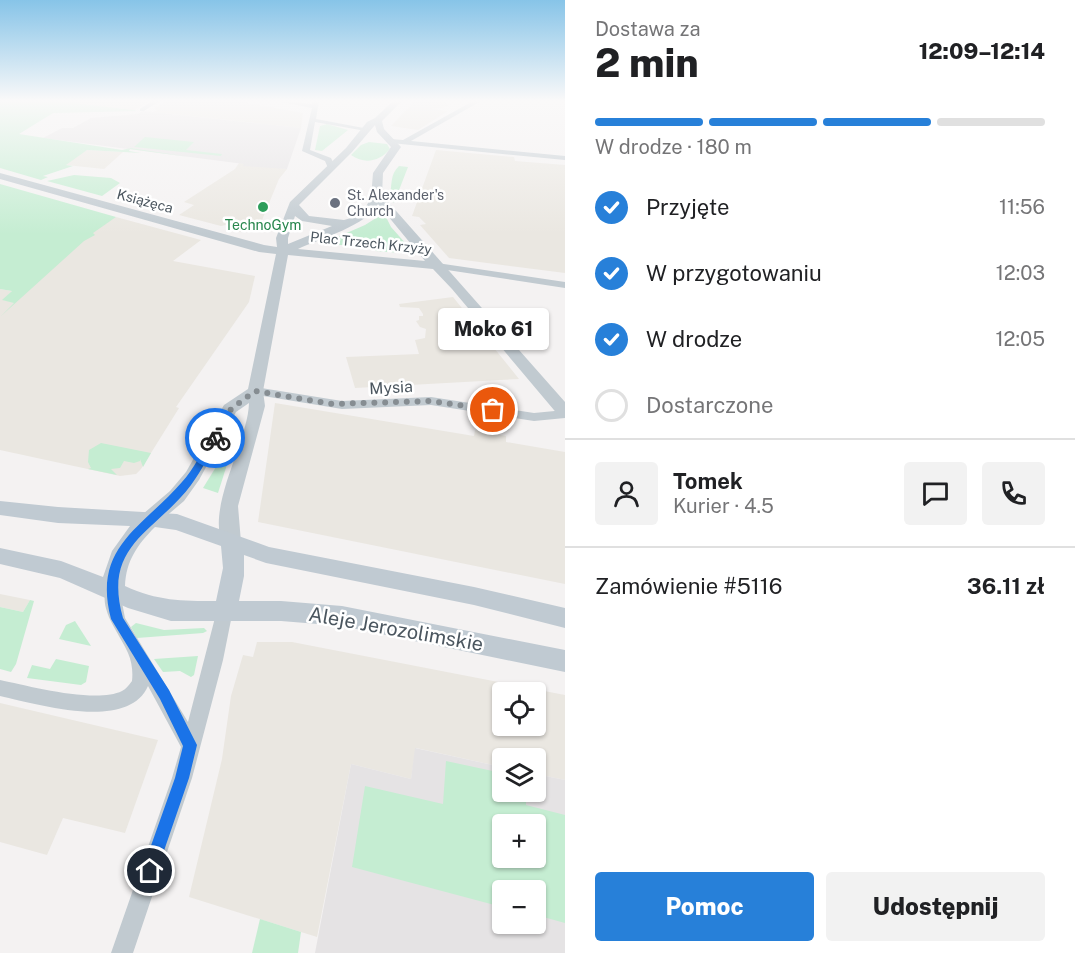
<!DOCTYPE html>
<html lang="pl">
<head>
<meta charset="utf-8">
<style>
  :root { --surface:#fff; --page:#f2f2f2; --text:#202124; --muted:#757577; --line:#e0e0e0; --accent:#2780d9 }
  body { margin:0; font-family:"Public Sans",sans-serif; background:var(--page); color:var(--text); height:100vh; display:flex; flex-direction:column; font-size:22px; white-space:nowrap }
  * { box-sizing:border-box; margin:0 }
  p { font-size:20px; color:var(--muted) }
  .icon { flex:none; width:33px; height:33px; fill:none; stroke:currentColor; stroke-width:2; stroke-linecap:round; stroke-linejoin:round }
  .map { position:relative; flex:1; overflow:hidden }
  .sheet { display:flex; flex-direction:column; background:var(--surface); width:510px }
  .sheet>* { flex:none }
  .tools { position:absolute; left:492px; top:682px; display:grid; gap:12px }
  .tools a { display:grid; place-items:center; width:54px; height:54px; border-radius:6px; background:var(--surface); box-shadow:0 2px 4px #0004; font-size:30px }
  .pin { position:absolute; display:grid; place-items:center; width:51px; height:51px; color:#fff; margin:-26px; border:3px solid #fff; border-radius:50%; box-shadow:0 2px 6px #0007 }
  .courier { position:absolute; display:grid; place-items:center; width:60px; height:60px; margin:-30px; border:4px solid #1a73e8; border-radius:50%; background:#fff; color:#222; box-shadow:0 2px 8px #0007 }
  .bubble { position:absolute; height:42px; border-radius:6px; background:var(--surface); box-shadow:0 2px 4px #0004; font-size:20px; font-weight:800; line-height:42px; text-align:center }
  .headline em { font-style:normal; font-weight:800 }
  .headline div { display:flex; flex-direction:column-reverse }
  .headline { display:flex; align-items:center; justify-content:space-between; height:102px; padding:0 30px }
  h1 { font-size:39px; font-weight:800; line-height:45px }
  .bar { display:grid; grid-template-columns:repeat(4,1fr); gap:9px 6px; align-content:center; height:72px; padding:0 30px }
  .bar i { height:8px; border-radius:4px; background:var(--line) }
  .bar .current { background:var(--accent) }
  .bar p { grid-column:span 4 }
  .line { display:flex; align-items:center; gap:15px; padding:0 30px; border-top:2px solid var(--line) }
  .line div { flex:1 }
  .round { display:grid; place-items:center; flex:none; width:63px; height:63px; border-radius:6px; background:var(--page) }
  ol { padding:0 30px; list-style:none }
  li { display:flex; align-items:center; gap:18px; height:66px }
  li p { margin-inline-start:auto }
  li .icon { padding:6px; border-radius:50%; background:var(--accent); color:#fff; stroke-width:4 }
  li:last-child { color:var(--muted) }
  li i { width:33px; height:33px; border:3px solid var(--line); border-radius:50% }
  .button { display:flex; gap:12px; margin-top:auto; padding:12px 30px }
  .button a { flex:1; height:69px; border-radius:6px; background:var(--accent); color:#fff; font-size:24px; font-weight:800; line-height:69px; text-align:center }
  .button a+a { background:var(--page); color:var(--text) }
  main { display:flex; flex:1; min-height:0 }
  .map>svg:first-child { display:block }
</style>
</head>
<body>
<main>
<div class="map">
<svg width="565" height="953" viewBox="0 0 565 953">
  <rect width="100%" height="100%" fill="#f4f2f2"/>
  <g fill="#eae7e1" fill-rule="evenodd">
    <path d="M75,101H150L134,110L72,103Z"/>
    <path d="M166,101H236L303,113L301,128L154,112L157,110L154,109Z"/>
    <path d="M415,101L446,103L448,105L442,108L430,109L448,111L418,130L391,126Z"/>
    <path d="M87,150L123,152L104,169L66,165L71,159Z"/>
    <path d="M436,150L514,157L515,161L565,165V273L449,258L420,225L426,224L419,217L412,216Z"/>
    <path d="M239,163L287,169L279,179L260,225L249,224L259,232H239L226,225L221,226L179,215L194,205L184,202L235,169Z"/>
    <path d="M116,217L201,240L173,261L255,276L249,302L176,407L179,408L141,469L136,474L120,476L0,450V289L12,291L3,300L15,302L100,226Z"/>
    <path d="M453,297L519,379L355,388L346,357L419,354L415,340L425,338L426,329L420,327L416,321L419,320V316H423V314L419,308L400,307L399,304Z"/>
    <path d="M275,403L474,436L475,430L484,432L506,436V442L565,452V584L258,522Z"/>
    <path d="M0,594L30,600L23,612L0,607Z"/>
    <path d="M257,642H292L565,695V780L536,774V759H502V767L416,748L411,779L351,764L317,937L189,897L222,759L231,696L243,655L253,657ZM502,693H536V726H502Z"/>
    <path d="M0,703L158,740L125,833L63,818L47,855L0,842Z"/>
  </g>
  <g fill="#e5e3e4" fill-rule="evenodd">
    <path d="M143,111L301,128L287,169L243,166L244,164L43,138L62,128H73L91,118L138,114Z"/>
    <path d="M415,748L502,767V792H536V774L565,780V953H315L351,764L411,779ZM502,825H536V858H502ZM502,891H536V924H502Z"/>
  </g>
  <g fill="#c5edd2" fill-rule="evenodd">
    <path d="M0,101H75L73,103L134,110L137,111L53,113L19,134L122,150L131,148L189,157L130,149L129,151L141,153L87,150L66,165L73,166L43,176L48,177L41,180L0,168Z"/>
    <path d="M327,124L348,130L322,151L315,150L320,126Z"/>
    <path d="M145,137L194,142L186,150L222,154L221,156L134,147Z"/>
    <path d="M369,142L387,144L390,149C380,161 365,165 351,155L361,145Z"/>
    <path d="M399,166L408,167L394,203L390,196C392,185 390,174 399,166Z"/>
    <path d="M74,175L111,178L120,183L102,196L47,181Z"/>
    <path d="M0,184L116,217L93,233L95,235L84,241L0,317L14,303L2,300L12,291L0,289Z"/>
    <path d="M384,213L391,227L415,254L376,251L371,245H326V242L365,225Z"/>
    <path d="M237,433L218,493L203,488Z"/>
    <path d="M101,443L151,453L143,467L140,459V461L134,463L124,461L120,468L111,469L117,475L88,469L91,468L88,462L89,450Z"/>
    <path d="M30,600L34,601L16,664L11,672L0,669V607L23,612Z"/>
    <path d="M75,621L91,646L59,639L66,625Z"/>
    <path d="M136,623L164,630L204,628L207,631L203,633L137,638L131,627Z"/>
    <path d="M198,656L194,675L191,677L180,671L163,672L154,659Z"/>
    <path d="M56,659L89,666L86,682L81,685L27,678L32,665L50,669Z"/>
    <path d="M446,761L502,773V792H526V805L565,815V923L536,915V891H502V907L352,867L365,786L443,804ZM502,825H536V858H502Z"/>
    <path d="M260,919L301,932L298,953H252Z"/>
  </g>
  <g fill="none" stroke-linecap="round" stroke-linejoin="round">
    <g fill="#c1cad0" fill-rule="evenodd">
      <path d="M152,101H159L144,111H140V109Z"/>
      <path d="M277,101L312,104L313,101H319L316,119L369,129L366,131L315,122L310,150L331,158L335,166L328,168L325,161L302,151L312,108Z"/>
      <path d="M473,101H481L411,141L565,156V160L391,143L388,141L391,139L403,140Z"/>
      <path d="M437,263L565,282V288L434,268V264Z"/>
      <path d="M255,387L342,401L431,397L534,413L565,410V418L534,421L431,405L342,409L251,394L249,391Z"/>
      <path d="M113,586L119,587L125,618L188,722L217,610L219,605L225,603L231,605L233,610L223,660L192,778L133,953H111L172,778L181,747L148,686C128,732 37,704 0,696V680C29,686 96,704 122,691C126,689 129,685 132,681C133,672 132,662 128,653C121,635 97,609 107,587Z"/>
    </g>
    <path fill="#c1cad0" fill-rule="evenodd" d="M393,101H402L382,121L384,129L401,147L383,173L382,195L565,402V417L559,416L452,289L433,269L288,255L263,391L265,406L238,506L241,542L238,547L231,550L224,547C204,510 248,443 249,403L236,412L199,480L184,501L157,524L150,526L143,524L140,519L143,514L170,491L186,472L224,405L248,389L276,254L259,252L0,179V173L264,245L277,247L276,238L290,202L346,148L367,122L375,118ZM375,125L377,132L391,147L373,173L371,198L365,208L351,218L344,220L309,216L299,205L352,152ZM378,204L425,261L298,249C319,239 368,225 378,204ZM295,216L302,221L332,226L288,244V238Z"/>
    <path fill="#c0cad2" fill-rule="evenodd" d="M0,501L58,507L177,514L269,547L474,587L565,608V628L474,605L266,563L244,555V576L239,601H281L342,606L565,650V672L342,626L281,621H171L128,608L60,578L0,564V548L61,561L103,577L112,551L130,526L58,523L0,515ZM155,527L176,530L221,546L223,568L216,601C181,601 158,601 125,586C126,561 137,545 155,527Z"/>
  </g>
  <linearGradient id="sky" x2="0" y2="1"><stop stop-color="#87c4e8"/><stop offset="0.43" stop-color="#faf9f9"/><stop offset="1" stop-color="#faf9f9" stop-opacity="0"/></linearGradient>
  <rect width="565" height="234" fill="url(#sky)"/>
  <path fill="#1a73e8" d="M212,436L220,438C210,453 202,470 191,485C155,533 102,544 123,618L169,690L197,745L189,778L157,871L155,877L150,879L144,877L142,871L175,778L183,746L160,699L111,619C92,547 142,528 182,482C194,469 202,451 212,436Z"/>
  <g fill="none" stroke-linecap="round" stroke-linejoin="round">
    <path stroke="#868d92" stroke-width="6" stroke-dasharray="0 10.8" d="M215,438L231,409L255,391L332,404L431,401L493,410"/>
  </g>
  <circle fill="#6b7280" stroke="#fff" stroke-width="2" cx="335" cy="203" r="6"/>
  <circle fill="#2e9e5b" stroke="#fff" stroke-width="2" cx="263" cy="207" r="6"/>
  <g text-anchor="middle" stroke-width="5" stroke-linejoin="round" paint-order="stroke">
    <g font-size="14" fill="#5b616d" stroke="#fff" text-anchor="start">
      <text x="347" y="200">St. Alexander's<tspan x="347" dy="16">Church</tspan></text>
    </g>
    <g font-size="14" fill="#4b565f" stroke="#fff">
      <text transform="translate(145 201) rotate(15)" y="5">Książęca</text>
      <text transform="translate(371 243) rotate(6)" y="5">Plac Trzech Krzyży</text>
    </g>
    <g font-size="14" fill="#27864d" stroke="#fff">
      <text x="263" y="230">TechnoGym</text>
    </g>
    <g font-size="16" fill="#4b565f" stroke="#fff">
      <text transform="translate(391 387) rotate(-3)" y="6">Mysia</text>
    </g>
    <g font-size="20" fill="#4b565f" stroke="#fff">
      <text transform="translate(396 629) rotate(10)" y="7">Aleje Jerozolimskie</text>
    </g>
  </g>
</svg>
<div class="tools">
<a><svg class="icon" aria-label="locate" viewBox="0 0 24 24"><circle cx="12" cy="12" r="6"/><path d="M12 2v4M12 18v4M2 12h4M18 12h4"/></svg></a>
<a><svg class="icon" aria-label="layers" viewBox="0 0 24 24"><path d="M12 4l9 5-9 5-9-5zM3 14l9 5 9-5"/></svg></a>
<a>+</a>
<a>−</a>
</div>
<div class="pin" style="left:493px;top:410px;background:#ea580c"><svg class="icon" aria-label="bag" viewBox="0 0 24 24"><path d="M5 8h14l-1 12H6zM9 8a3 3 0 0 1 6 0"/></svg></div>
<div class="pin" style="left:150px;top:871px;background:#1f2937"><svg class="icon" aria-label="home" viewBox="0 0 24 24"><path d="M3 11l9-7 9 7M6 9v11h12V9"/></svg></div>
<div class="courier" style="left:215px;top:438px"><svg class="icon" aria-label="bike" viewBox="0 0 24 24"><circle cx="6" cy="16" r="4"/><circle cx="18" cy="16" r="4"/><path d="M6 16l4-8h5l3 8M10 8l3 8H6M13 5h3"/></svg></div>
<div class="bubble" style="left:438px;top:308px;width:111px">Moko 61</div>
</div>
<section class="sheet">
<div class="headline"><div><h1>2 min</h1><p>Dostawa za</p></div><em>12:09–12:14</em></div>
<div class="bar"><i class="current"></i><i class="current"></i><i class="current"></i><i></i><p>W drodze · 180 m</p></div>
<ol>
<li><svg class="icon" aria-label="check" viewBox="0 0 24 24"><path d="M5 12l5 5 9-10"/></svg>Przyjęte<p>11:56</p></li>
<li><svg class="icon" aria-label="check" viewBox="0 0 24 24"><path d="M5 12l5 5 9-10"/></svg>W przygotowaniu<p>12:03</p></li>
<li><svg class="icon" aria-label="check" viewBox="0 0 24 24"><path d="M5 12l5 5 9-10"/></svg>W drodze<p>12:05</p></li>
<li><i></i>Dostarczone</li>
</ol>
<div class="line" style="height:108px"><a class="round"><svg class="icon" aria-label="person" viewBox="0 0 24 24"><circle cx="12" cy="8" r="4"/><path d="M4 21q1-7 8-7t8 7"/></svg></a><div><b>Tomek</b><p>Kurier · 4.5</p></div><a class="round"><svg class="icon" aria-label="chat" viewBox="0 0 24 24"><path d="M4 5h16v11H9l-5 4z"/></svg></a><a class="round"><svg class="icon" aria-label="phone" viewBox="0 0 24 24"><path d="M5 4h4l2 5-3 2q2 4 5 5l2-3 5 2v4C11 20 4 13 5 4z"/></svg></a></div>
<div class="line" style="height:78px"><div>Zamówienie #5116</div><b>36.11 zł</b></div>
<div class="button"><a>Pomoc</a><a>Udostępnij</a></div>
</section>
</main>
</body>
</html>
